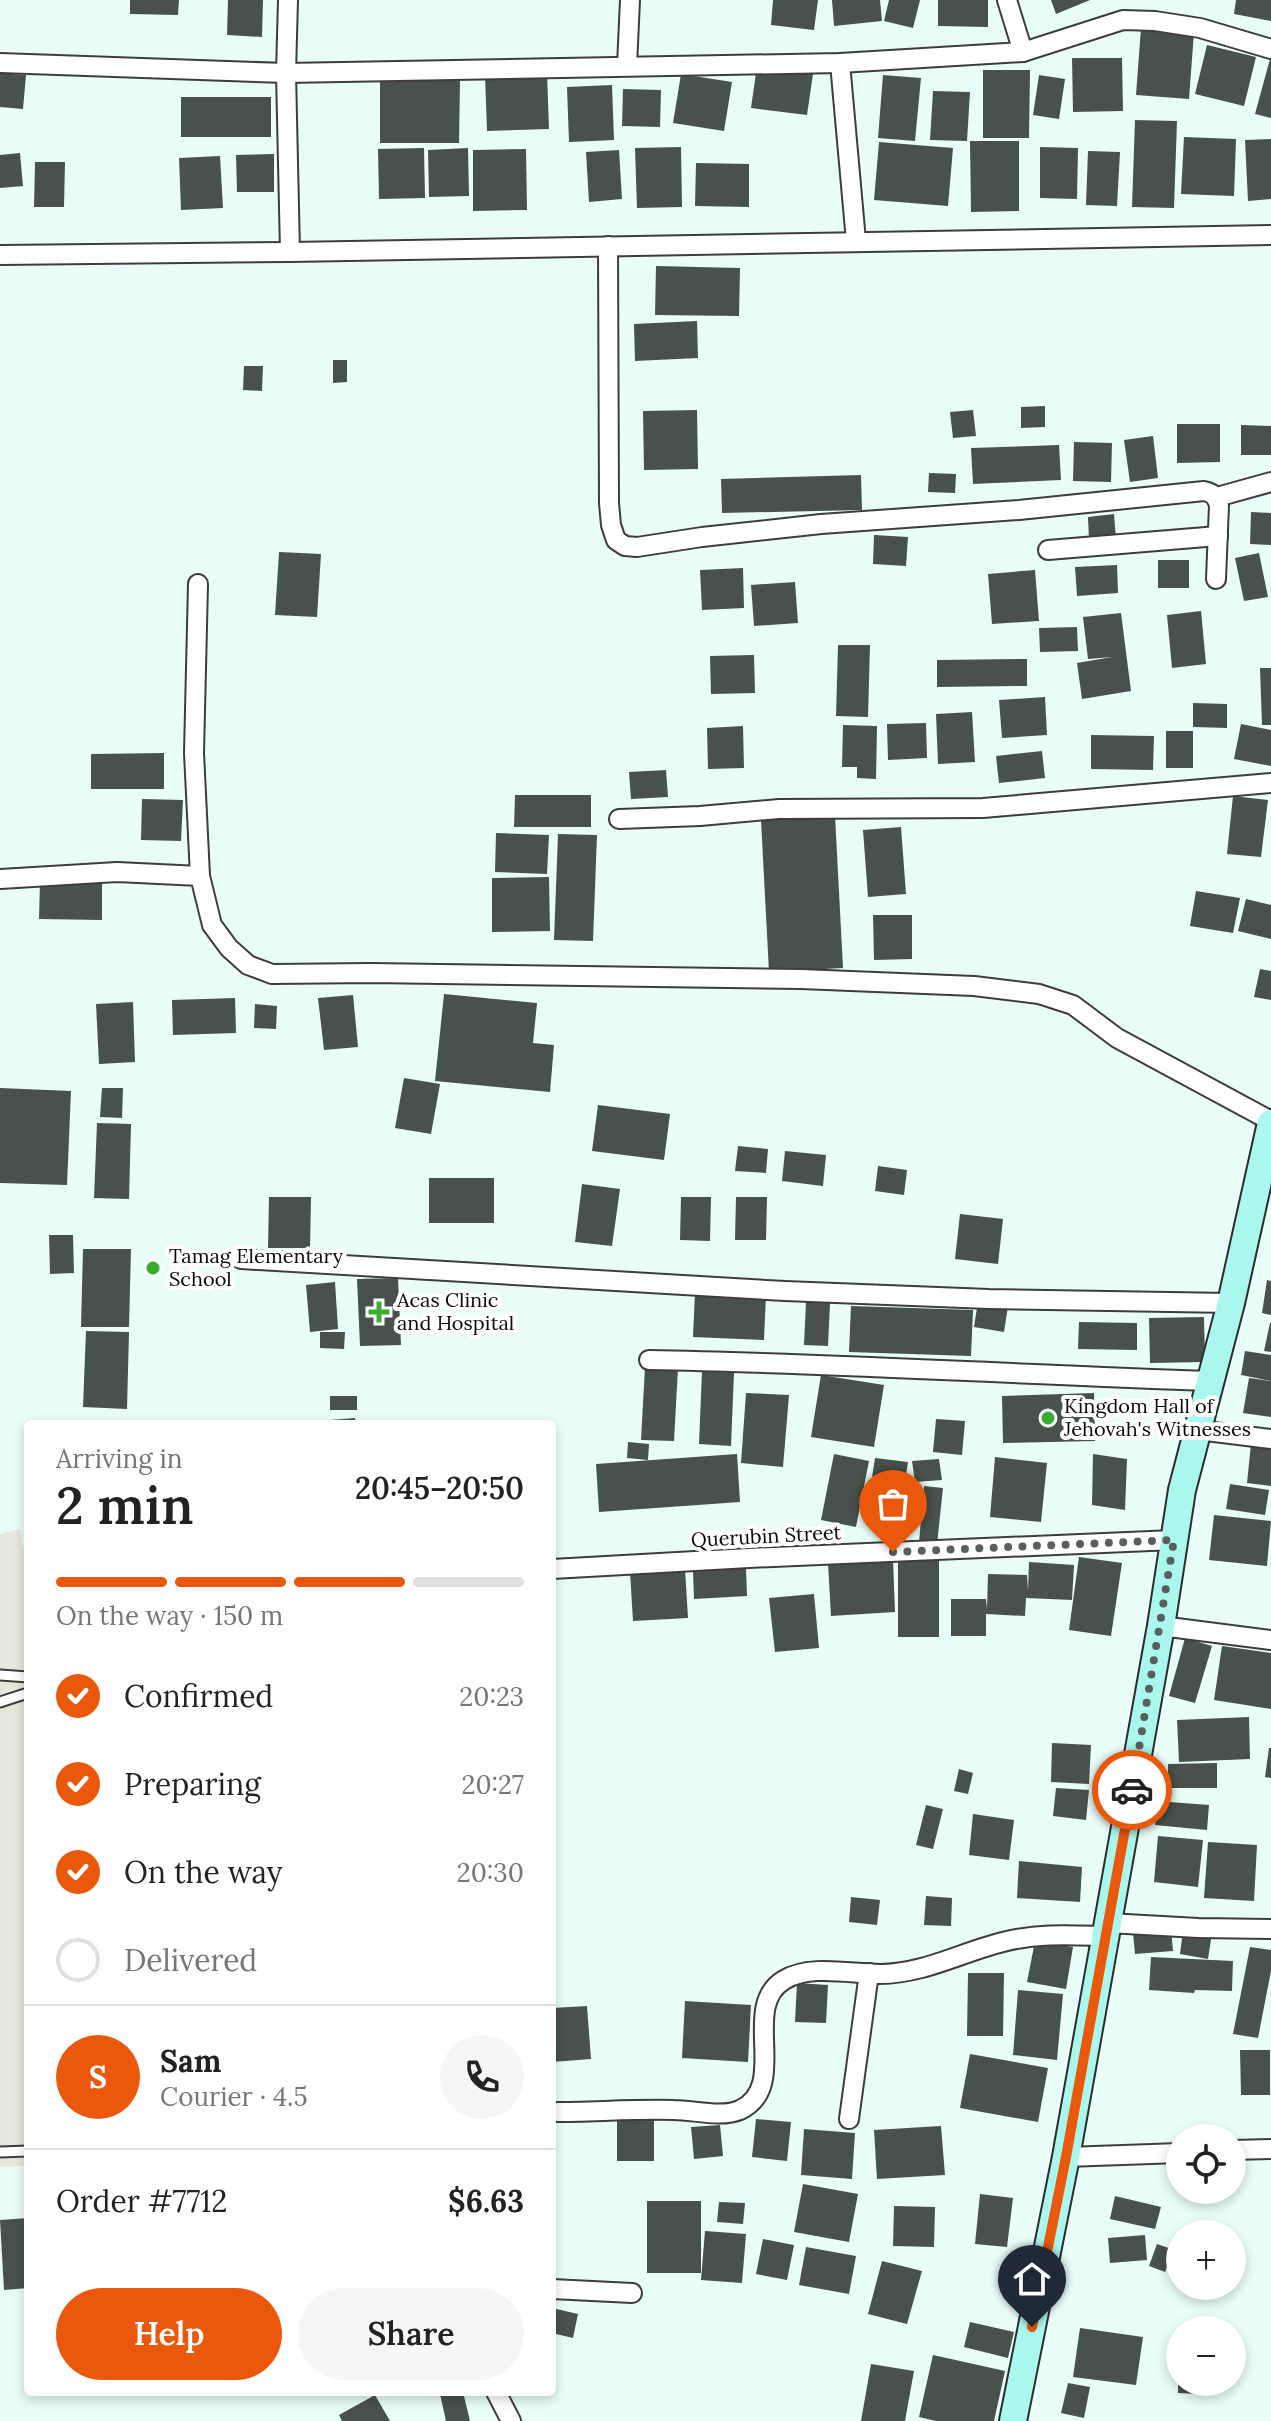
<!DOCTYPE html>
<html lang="en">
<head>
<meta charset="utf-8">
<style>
  :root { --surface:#fff; --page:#f6f6f6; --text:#222; --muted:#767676; --line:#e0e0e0; --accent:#ea580c }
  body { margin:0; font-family:Lora,serif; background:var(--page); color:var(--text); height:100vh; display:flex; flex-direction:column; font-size:30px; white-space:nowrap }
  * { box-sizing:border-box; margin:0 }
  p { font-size:26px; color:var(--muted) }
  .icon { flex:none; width:44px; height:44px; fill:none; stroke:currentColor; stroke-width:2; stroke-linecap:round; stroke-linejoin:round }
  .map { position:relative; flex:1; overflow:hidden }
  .drawer { position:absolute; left:24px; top:1420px; width:532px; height:976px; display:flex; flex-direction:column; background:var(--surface); border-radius:8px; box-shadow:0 4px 12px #0003 }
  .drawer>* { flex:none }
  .fabs { position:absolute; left:1166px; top:2124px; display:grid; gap:16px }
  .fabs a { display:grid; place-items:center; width:80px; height:80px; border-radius:50%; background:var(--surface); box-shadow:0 4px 12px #0003; font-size:40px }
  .pin { position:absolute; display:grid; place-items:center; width:68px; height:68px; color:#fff; margin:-82px -34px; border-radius:50% 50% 50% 0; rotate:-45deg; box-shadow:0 0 8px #0007 }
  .pin .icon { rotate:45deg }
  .courier { position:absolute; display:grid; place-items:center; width:80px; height:80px; margin:-40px; border:6px solid #ea580c; border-radius:50%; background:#fff; color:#222; box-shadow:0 2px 10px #0007 }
  .head em { font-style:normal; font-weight:600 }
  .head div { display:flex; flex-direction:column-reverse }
  .head { display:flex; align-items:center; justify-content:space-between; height:136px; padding:0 32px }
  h1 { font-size:52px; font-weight:600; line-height:60px }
  .bar { display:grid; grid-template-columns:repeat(4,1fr); gap:12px 8px; align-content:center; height:96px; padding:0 32px }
  .bar i { height:10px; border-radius:6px; background:var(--line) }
  .bar .selected { background:var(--accent) }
  .bar p { grid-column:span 4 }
  .line { display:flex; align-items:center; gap:20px; padding:0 32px; border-top:2px solid var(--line) }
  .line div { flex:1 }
  .round { display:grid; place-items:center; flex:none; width:84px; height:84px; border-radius:42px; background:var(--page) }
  ol { padding:0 32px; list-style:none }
  li { display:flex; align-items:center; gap:24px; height:88px }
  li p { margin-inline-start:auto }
  li .icon { padding:8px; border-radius:50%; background:var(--accent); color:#fff; stroke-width:4 }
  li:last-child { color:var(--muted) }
  li i { width:44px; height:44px; border:4px solid var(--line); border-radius:50% }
  .primary-button { display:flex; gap:16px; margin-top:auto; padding:16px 32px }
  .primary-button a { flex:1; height:92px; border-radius:48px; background:var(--accent); color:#fff; font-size:32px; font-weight:600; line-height:92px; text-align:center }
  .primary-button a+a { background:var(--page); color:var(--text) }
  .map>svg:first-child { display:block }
</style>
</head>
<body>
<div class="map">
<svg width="1271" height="2421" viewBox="0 0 1271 2421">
  <rect width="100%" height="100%" fill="#e9fdf9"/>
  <path fill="#e8e7de" d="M20,1529L28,1575V2166L0,2167V1534Z"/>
  <g fill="#48514b">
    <path d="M130,0H179L178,15L130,14Z"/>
    <path d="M228,0H263L262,37L227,35Z"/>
    <path d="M773,0H818L814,30L771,25Z"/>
    <path d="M832,0H880L882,21L834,26Z"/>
    <path d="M889,0H920L913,28L884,21Z"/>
    <path d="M938,0H988V27L938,26Z"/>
    <path d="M1051,0H1090L1056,14Z"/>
    <path d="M1236,0H1271V21L1234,14Z"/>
    <path d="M1141,28L1194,32L1189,99L1136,95Z"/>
    <path d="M1207,45L1256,57L1244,106L1195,94Z"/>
    <path d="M1072,58H1122L1123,111L1073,112Z"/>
    <path d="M1270,59L1271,60V118L1255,114Z"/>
    <path d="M757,66L813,74L807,115L751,108Z"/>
    <path d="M983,70H1030L1029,138H983Z"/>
    <path d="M0,73L26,75L23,109L0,107Z"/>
    <path d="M547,73L549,129L487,131L485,75Z"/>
    <path d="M681,74L732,82L724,131L673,123Z"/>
    <path d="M883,75L921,78L915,141L878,138Z"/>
    <path d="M1039,75L1065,79L1059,119L1033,115Z"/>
    <path d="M380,80L460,81L459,143H380Z"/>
    <path d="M612,85L614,140L569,142L567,87Z"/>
    <path d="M623,89L661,90L660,127L622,126Z"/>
    <path d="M933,91L970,92L967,141L930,140Z"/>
    <rect x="181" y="97" width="90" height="40"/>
    <path d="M1135,120L1177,121L1174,208L1132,207Z"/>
    <path d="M1184,137L1236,139L1234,196L1181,194Z"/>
    <path d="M1271,139V199L1248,201L1245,140Z"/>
    <path d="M970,141H1019V211L971,212Z"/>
    <path d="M879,142L953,148L948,206L874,200Z"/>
    <path d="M681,147L682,207L637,208L635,148Z"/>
    <path d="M1040,147L1078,148L1077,199L1040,198Z"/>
    <path d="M424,148L425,198L379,199L378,149Z"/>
    <path d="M468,148L469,196L429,197L428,150Z"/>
    <path d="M526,149L527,210L473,211V150Z"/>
    <path d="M619,150L622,199L589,202L586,152Z"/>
    <path d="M1088,151L1120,152L1117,206L1086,205Z"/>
    <path d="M20,153L23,186L0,188V155Z"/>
    <path d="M274,154V192H237L236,155Z"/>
    <path d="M220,156L223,208L181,210L179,158Z"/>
    <path d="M35,162H65L64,207H34Z"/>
    <path d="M696,163L749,164V207L695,206Z"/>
    <path d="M656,266L740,268L739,316L655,315Z"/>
    <path d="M697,321L698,358L635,361L634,324Z"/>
    <path d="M333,360H347V382L333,383Z"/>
    <path d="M244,366H263L262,391L243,390Z"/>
    <path d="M1045,406V427L1021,428V407Z"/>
    <path d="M697,410L698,469L644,470L643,411Z"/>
    <path d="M973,410L976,436L953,438L950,412Z"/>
    <path d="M1177,424H1220V462L1177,463Z"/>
    <path d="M1241,425L1271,426V455H1241Z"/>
    <path d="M1153,436L1158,478L1130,482L1124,440Z"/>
    <path d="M1074,442L1112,443L1111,482L1073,481Z"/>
    <path d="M1059,445L1061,480L973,484L971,448Z"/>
    <path d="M929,473L956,474L955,493L928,492Z"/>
    <path d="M861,475L862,510L722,513L721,479Z"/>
    <path d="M1251,512L1271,513V545L1250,544Z"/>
    <path d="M1114,514L1116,538L1089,540L1088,517Z"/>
    <path d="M874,535L908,537L906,566L873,564Z"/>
    <path d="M279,552L321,554L317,617L275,615Z"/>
    <path d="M1259,553L1268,597L1244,601L1235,558Z"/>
    <rect x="1158" y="560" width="31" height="28"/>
    <path d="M1117,565L1118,593L1077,596L1075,567Z"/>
    <path d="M743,568L744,608L702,610L700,570Z"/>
    <path d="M1035,570L1039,621L992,624L988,574Z"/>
    <path d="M795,582L798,623L754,626L751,585Z"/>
    <path d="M1201,611L1206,664L1172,668L1167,615Z"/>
    <path d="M1121,613L1131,691L1082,699L1077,663L1112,657L1088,659L1083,617Z"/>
    <path d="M1077,627L1078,651L1040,652L1039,628Z"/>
    <path d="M838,645H870L868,717L836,716Z"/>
    <path d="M754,655L755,693L711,694L710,656Z"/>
    <path d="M1027,659V686L937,687V660Z"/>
    <path d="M1260,668H1271V725H1262Z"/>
    <path d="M1045,697L1047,735L1002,738L999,700Z"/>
    <path d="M1193,703L1227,704V728L1193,727Z"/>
    <path d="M972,712L975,762L938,764L936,714Z"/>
    <path d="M926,723L927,758L888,760L887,724Z"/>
    <path d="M1241,724L1271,730V766L1234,759Z"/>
    <path d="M843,725L877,726L876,779L857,778V767H842Z"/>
    <path d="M743,726L744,768L708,769L707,728Z"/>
    <rect x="1166" y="731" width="27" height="37"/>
    <path d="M1091,735L1154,736L1153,770L1091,769Z"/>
    <path d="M1042,751L1045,778L999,783L996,756Z"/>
    <path d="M164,753V789H91V754Z"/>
    <path d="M666,770L668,797L631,799L629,772Z"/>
    <path d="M515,795H591V827H514Z"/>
    <path d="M1233,796L1268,800L1261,857L1227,854Z"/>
    <path d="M142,799L183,800L181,841L141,840Z"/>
    <path d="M835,816L843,968L769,972L761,820Z"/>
    <path d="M901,827L906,894L868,897L863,830Z"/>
    <path d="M496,833L549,835L547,874L495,872Z"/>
    <path d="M558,834L597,835L593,941L554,940Z"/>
    <path d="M549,877L550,931L492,932V878Z"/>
    <path d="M40,883L102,884V920L39,919Z"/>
    <path d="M1196,891L1240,898L1233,933L1190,926Z"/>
    <path d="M1246,899L1271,905V939L1238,931Z"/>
    <path d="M873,915H912V959L874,960Z"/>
    <path d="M1260,969L1271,971V1000L1254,997Z"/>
    <path d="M444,994L537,1003L533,1043L554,1045L550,1092L435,1081Z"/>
    <path d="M353,995L358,1047L324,1050L318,998Z"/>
    <path d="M235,998L236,1033L173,1035L172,1000Z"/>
    <path d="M133,1002L135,1062L99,1064L96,1004Z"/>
    <path d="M255,1004L277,1006L276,1029L254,1028Z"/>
    <path d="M404,1078L440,1084L431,1134L395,1128Z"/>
    <path d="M0,1088L71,1091L67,1185L0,1183Z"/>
    <path d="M102,1088H123L122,1118L100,1117Z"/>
    <path d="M598,1105L670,1114L664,1160L592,1151Z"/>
    <path d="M97,1123L131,1124L129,1199L94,1198Z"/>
    <path d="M738,1146L768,1149L766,1173L735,1171Z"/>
    <path d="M785,1151L826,1155L823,1186L782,1181Z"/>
    <path d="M878,1166L907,1170L904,1195L875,1191Z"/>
    <rect x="429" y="1178" width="65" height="45"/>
    <path d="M582,1184L620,1189L612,1246L575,1242Z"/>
    <path d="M269,1197H311L310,1248H268Z"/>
    <path d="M681,1197H711L710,1241L680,1240Z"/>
    <path d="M736,1197H767L766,1240H735Z"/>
    <path d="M960,1214L1003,1219L998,1264L955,1259Z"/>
    <path d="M49,1235H73L74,1273L50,1274Z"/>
    <path d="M83,1249H131L129,1327H81Z"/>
    <path d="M398,1278L401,1345L360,1346L357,1279Z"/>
    <path d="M1267,1280L1271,1281V1315L1262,1313Z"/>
    <path d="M335,1282L338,1329L310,1332L306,1285Z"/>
    <path d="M695,1293L766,1295L764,1340L693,1337Z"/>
    <path d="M978,1301L1008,1306L1004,1332L974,1327Z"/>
    <path d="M806,1302L830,1303L828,1346L804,1345Z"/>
    <path d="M851,1306L973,1310L971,1356L849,1352Z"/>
    <path d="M1204,1317L1205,1362L1150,1363L1149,1318Z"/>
    <path d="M1079,1322L1137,1323V1350L1078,1349Z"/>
    <path d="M1270,1323H1271V1352L1264,1351Z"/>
    <path d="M86,1331L129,1332L127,1409L83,1407Z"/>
    <path d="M320,1332H345L344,1349L320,1348Z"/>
    <path d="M1245,1351L1271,1355V1381L1241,1375Z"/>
    <path d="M645,1367L678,1368L674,1441L641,1440Z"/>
    <path d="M702,1371L734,1373L731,1446L699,1444Z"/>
    <path d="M821,1375L884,1385L874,1447L811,1437Z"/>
    <path d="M1249,1378L1271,1381V1417L1243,1413Z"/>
    <path d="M746,1393L789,1395L783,1467L741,1463Z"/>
    <path d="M1094,1393L1095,1441L1003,1443L1002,1396Z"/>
    <rect x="330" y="1396" width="27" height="14"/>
    <path d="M355,1418L356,1424H331V1420Z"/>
    <path d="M936,1419L965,1421L962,1455L933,1452Z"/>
    <path d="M628,1442L649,1444L648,1460L627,1458Z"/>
    <path d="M1251,1444L1271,1446V1486L1247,1483Z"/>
    <path d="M737,1454L740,1502L599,1512L596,1464Z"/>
    <path d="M834,1454L869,1461L856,1527L821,1520Z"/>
    <path d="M1093,1454L1127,1459L1125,1510L1092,1505Z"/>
    <path d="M995,1457L1047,1463L1041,1522L990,1517Z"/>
    <path d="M875,1458L908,1462L900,1515L867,1510Z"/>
    <path d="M939,1459L942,1480L915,1482L912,1461Z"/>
    <path d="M1230,1484L1269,1490L1265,1515L1226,1509Z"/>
    <path d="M924,1486L943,1488L937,1544L919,1542Z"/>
    <path d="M1214,1515L1271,1521L1267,1566L1209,1560Z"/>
    <path d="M1079,1557L1122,1563L1111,1636L1069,1630Z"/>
    <rect x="898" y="1559" width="41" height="78"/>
    <path d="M893,1560L895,1612L831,1616L828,1563Z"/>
    <path d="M1029,1562L1074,1565L1072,1600L1026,1598L1025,1616L986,1614V1636H951V1599H986L987,1609L988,1574L1027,1575L1028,1590Z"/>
    <path d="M746,1568L747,1596L694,1599L693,1571Z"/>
    <path d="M685,1569L688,1618L633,1621L630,1572Z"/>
    <path d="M814,1594L819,1648L775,1652L769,1598Z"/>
    <path d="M1185,1638L1212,1646L1195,1703L1169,1696Z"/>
    <path d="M1222,1646L1271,1653V1709L1214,1700Z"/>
    <path d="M1249,1717L1250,1759L1179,1762L1177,1720Z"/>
    <path d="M1052,1743L1091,1745L1089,1784L1051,1782Z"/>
    <path d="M1269,1748H1271V1778L1265,1777Z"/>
    <path d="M1217,1763V1788H1168V1764Z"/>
    <path d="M959,1769L973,1773L968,1794L954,1791Z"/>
    <path d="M1056,1788L1089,1790L1086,1820L1053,1816Z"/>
    <path d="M1157,1801L1209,1805L1207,1830L1155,1825Z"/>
    <path d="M926,1805L943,1809L933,1849L916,1845Z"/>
    <path d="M973,1814L1014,1820L1009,1860L969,1855Z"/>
    <path d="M1158,1836L1203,1840L1198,1887L1154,1882Z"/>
    <path d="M1208,1842L1257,1845L1254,1901L1204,1898Z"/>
    <path d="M1019,1861L1082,1867L1080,1902L1017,1898Z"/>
    <path d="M926,1896L952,1898L951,1926L924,1925Z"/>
    <path d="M851,1897L880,1900L877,1925L849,1922Z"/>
    <path d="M1171,1929L1173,1951L1135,1954L1133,1933Z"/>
    <path d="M1183,1930L1212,1933L1208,1959L1180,1954Z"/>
    <path d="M1035,1941L1073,1947L1066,1989L1027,1982Z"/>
    <path d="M1250,1947L1271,1950V1971L1258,2038L1233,2034Z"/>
    <path d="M1151,1957L1233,1961L1232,1991L1195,1990L1194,1993L1149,1990Z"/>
    <path d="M968,1973H1004L1003,2036H967Z"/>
    <path d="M797,1983L828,1985L826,2023L795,2022Z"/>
    <path d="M1018,1990L1063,1994L1057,2060L1013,2055Z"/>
    <path d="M685,2001L751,2005L748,2062L682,2058Z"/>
    <path d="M587,2006L591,2059L552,2062V2008Z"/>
    <path d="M1240,2050H1270V2095H1241Z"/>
    <path d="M970,2054L1048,2068L1038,2122L960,2108Z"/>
    <rect x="617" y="2116" width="37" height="45"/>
    <path d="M756,2119L791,2122L787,2161L752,2157Z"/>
    <path d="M720,2125L723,2156L694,2159L691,2127Z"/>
    <path d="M941,2126L945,2175L877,2179L874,2130Z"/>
    <path d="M804,2129L855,2133L852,2179L801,2175Z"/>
    <path d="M803,2184L858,2194L849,2242L794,2232Z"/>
    <path d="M980,2194L1013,2198L1007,2247L975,2244Z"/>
    <path d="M1115,2196L1161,2207L1155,2229L1110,2219Z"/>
    <rect x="647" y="2201" width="54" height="72"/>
    <path d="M719,2202L745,2203L743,2224L717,2222Z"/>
    <path d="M894,2206L935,2207L934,2247L893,2246Z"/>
    <path d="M28,2218V2288L4,2290L0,2220Z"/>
    <path d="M705,2231L746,2234L742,2283L701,2280Z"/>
    <path d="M1145,2235L1147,2260L1110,2263L1108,2238Z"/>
    <path d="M763,2239L794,2245L787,2280L756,2274Z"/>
    <path d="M1157,2244L1174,2250L1165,2272L1149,2266Z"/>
    <path d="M806,2247L856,2256L849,2294L799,2285Z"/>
    <path d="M882,2261L922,2271L907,2324L868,2314Z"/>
    <path d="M552,2308L578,2314L573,2338L552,2333Z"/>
    <path d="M970,2322L1014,2332L1008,2358L964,2347Z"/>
    <path d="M1080,2328L1143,2337L1136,2385L1073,2377Z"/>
    <path d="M933,2355L1005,2371L994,2421H936L919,2417Z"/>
    <path d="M871,2364L914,2371L905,2421H861Z"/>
    <path d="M1178,2382H1200L1199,2394L1178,2393Z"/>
    <path d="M1068,2383L1090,2387L1084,2418L1061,2413Z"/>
    <path d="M450,2392H463L470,2421H446L440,2394Z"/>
    <path d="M375,2395L390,2421H342L339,2415Z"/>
  </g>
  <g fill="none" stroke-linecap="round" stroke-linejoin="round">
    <g stroke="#3d3d3d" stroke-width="13">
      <g id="lane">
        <path d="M0,1675L28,1677"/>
        <path d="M0,1702L28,1693"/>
        <path d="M0,2152L28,2151"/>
      </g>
    </g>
    <g stroke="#3d3d3d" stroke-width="22">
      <g id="street">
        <path d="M288,0L286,73L840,63L1023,52L1123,20L1155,21L1200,28L1271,49"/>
        <path d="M1007,0L1023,52"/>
        <path d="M0,63L286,73L290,252"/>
        <path d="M840,63L856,241"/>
        <path d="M627,66L630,0"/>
        <path d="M608,246L609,503L611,525L616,540L625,546L637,547L702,537L821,524L1019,510L1204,491C1213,493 1216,496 1219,505L1216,579"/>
        <path d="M0,255L290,252L1271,235"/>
        <path d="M1217,497L1271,482"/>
        <path d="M1048,550L1218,536"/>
        <path d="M198,584L194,753L200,876"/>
        <path d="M619,819L700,816L779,809L983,808L1271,783"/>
        <path d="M0,879L117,872L200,876L212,925L229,948L248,965L272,974L371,973L801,979L974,986L1039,994L1073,1005L1117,1038L1271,1121"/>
        <path d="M241,1259L785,1291L989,1299L1231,1303"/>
        <path d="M649,1360C836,1363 1024,1375 1212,1381"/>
        <path d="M1198,1430L1271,1439"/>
        <path d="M552,1569L749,1558L1174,1540"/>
        <path d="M1161,1626L1271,1640"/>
        <path d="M1108,1923L1198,1928L1271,1929"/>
        <path d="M552,2112C593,2112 633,2109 674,2110C694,2110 721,2118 740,2110C791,2086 739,2007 784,1980C810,1964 851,1974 880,1974C923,1974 962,1952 1003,1942C1037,1933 1070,1935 1105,1936"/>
        <path d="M849,2119L869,1973"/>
        <path d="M1232,2150L1271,2149"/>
        <path d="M1066,2157L1180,2153"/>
        <path d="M552,2289L632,2293"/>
        <path d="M496,2392L511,2421"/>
      </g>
    </g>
    <g stroke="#2c2c2c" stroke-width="30">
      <path id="secondary" d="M1013,2421L1066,2157L1161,1626L1182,1490L1231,1303L1271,1123"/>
    </g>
    <use href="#lane" stroke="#fff" stroke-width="9"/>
    <use href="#street" stroke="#fff" stroke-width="18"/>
    <use href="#secondary" stroke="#aaf7ed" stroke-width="26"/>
  </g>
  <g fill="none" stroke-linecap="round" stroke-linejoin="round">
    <path stroke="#585f5e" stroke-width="8" stroke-dasharray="0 14.4" d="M893,1552L1174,1540L1132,1790"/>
    <path stroke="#ea580c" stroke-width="10" d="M1032,2327L1066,2157L1132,1790"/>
  </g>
  <g fill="#39ab31" stroke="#fff" stroke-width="3">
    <circle cx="153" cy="1268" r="8"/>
    <path d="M375 1300h8v8h8v8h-8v8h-8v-8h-8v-8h8z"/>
    <circle cx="1048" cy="1418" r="8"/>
  </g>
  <g text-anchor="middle" stroke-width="8" stroke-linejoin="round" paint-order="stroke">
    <g font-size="20" fill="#0a0a0a" stroke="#fff" text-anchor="start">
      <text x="169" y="1263">Tamag Elementary<tspan x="169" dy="23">School</tspan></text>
      <text x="397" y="1307">Acas Clinic<tspan x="397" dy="23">and Hospital</tspan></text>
      <text x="1064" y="1413">Kingdom Hall of<tspan x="1064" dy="23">Jehovah's Witnesses</tspan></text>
    </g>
    <g font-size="20" fill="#0a0a0a" stroke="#fff">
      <text transform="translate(766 1536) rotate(-3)" y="7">Querubin Street</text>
    </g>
  </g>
</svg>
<div class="fabs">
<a><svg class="icon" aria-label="locate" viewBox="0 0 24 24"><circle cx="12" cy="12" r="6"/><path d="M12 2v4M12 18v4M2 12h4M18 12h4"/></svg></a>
<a>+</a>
<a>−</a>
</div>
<div class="pin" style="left:893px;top:1552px;background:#ea580c"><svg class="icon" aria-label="bag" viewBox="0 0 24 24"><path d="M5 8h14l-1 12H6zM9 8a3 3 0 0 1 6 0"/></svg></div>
<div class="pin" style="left:1032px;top:2327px;background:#1f2937"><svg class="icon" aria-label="home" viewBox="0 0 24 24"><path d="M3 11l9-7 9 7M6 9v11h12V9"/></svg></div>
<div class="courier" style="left:1132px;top:1790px"><svg class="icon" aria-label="car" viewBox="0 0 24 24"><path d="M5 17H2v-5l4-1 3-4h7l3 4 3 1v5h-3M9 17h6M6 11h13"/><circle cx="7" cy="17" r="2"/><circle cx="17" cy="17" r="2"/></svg></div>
<section class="drawer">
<div class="head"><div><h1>2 min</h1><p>Arriving in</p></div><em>20:45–20:50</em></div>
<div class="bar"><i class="selected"></i><i class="selected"></i><i class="selected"></i><i></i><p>On the way · 150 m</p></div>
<ol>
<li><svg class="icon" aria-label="check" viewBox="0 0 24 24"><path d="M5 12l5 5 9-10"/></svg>Confirmed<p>20:23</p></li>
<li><svg class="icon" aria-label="check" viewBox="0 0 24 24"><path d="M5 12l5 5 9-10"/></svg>Preparing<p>20:27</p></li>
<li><svg class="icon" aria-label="check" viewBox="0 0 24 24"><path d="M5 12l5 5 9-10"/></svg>On the way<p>20:30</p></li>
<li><i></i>Delivered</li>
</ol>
<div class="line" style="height:144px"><b class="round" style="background:var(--accent);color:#fff">S</b><div><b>Sam</b><p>Courier · 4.5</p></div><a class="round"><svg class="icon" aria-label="phone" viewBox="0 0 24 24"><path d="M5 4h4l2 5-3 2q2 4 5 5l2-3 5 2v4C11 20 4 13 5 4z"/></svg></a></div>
<div class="line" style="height:104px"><div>Order #7712</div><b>$6.63</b></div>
<div class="primary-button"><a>Help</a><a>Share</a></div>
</section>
</div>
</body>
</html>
